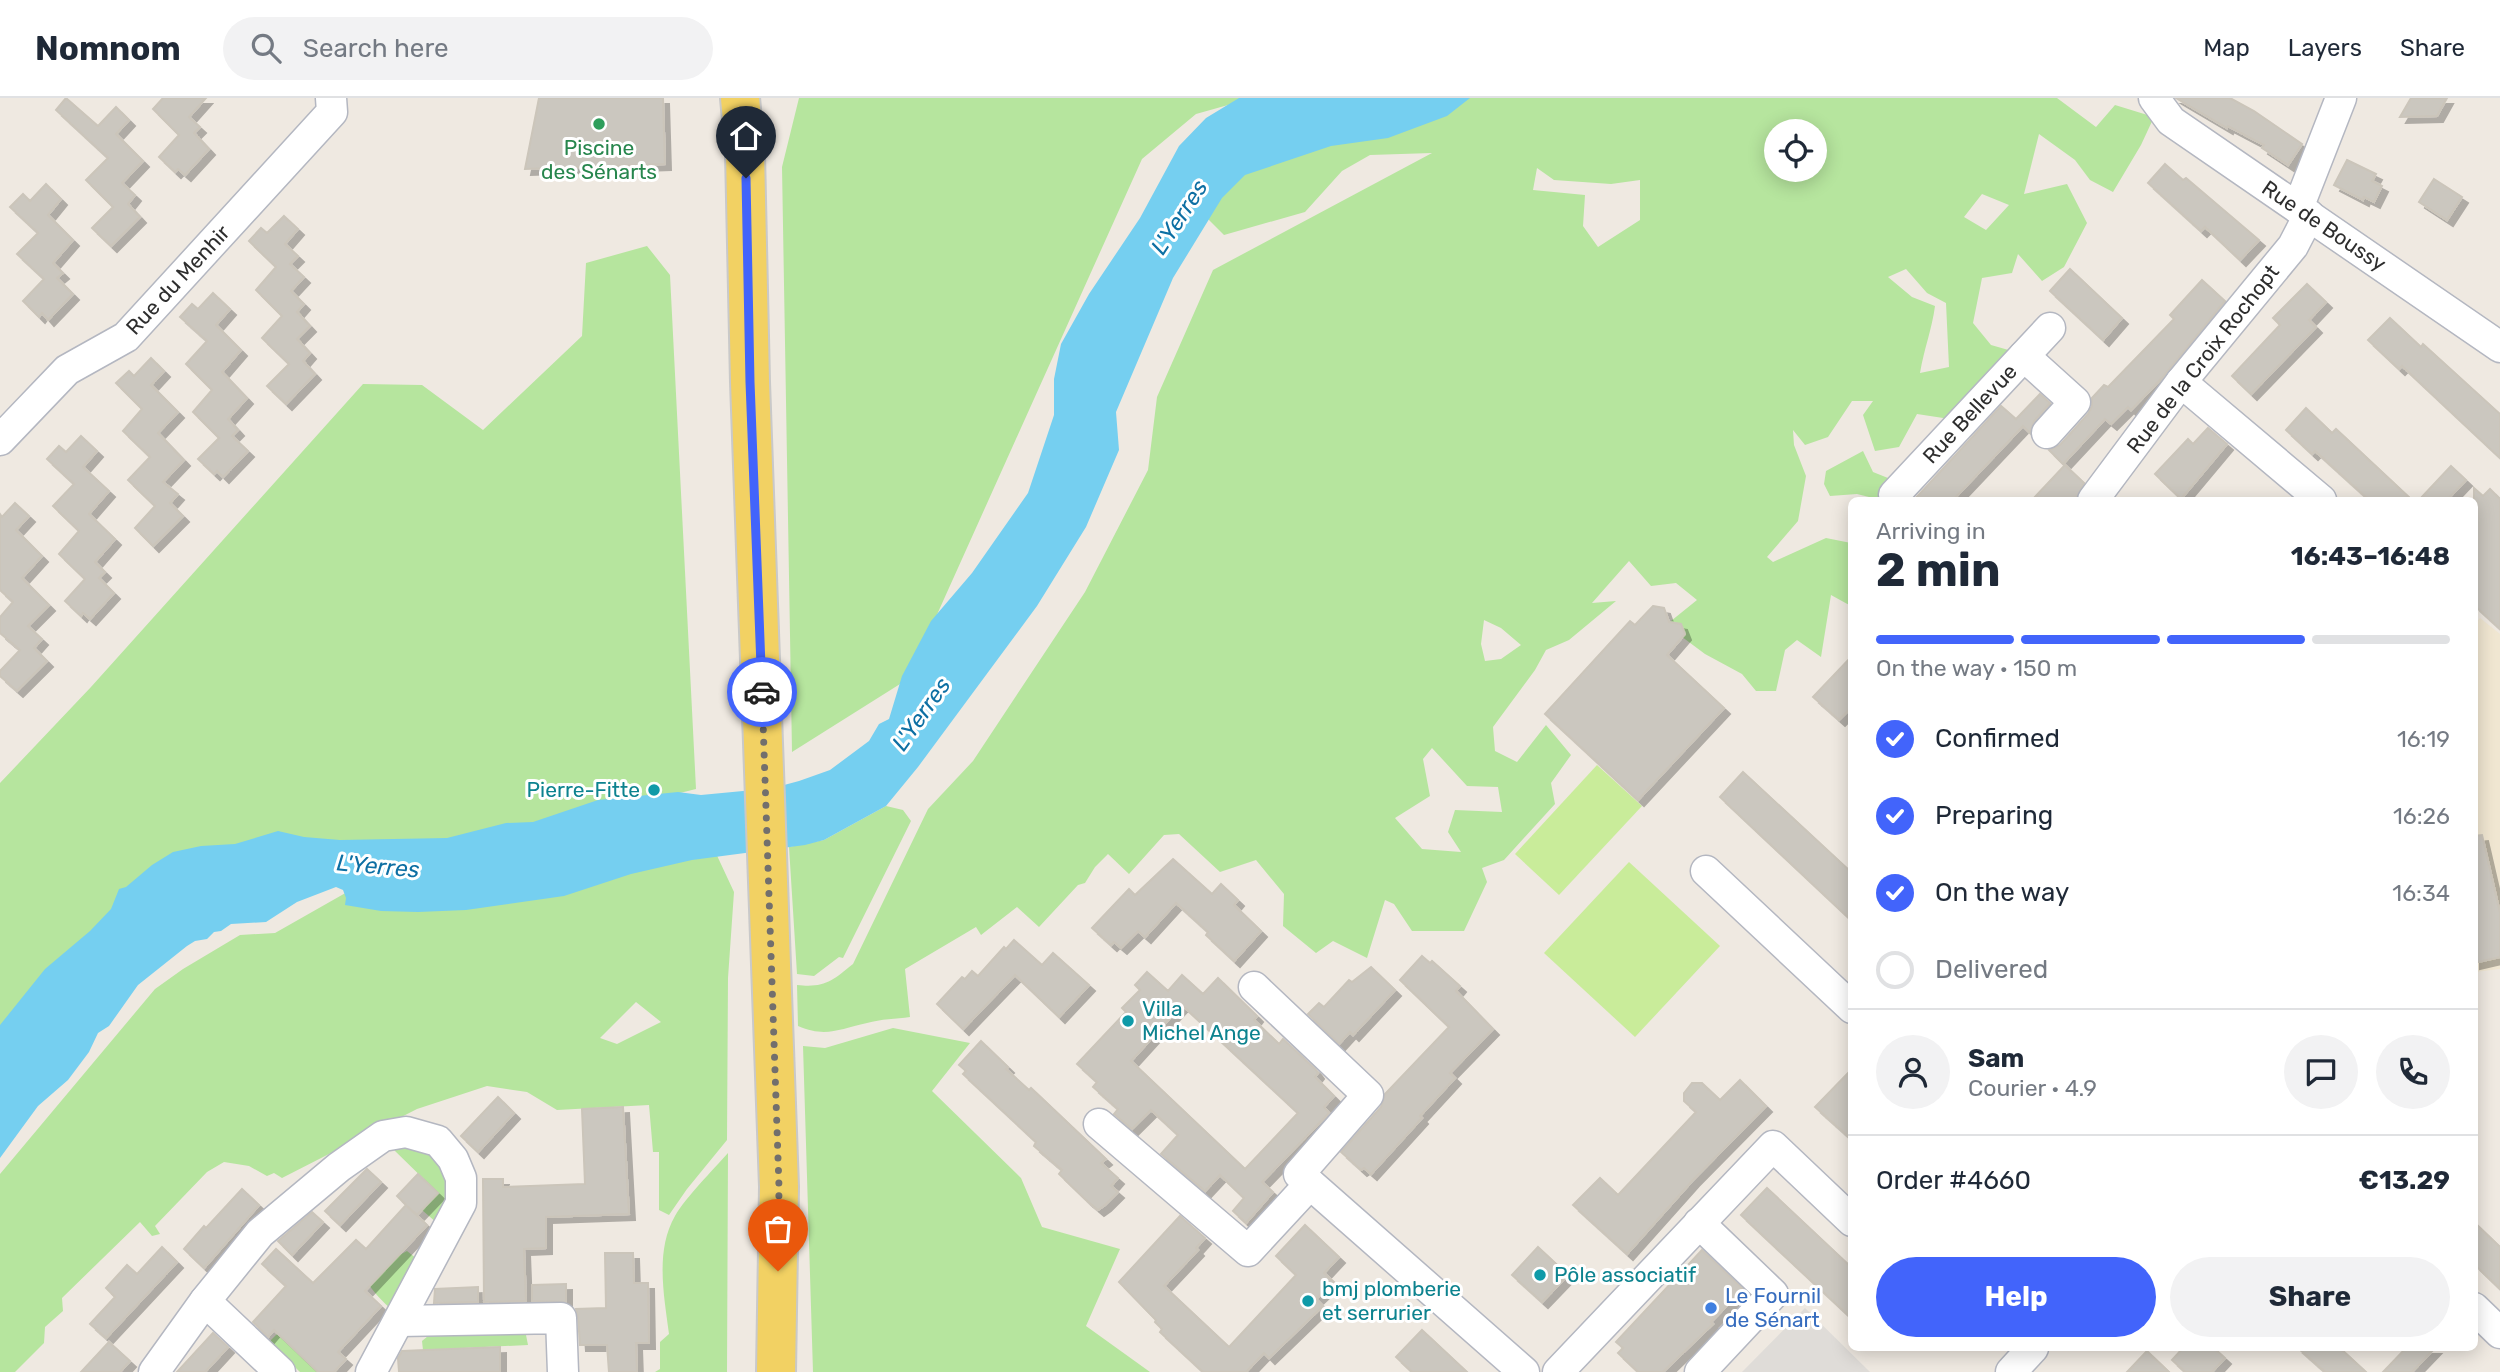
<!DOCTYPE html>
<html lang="en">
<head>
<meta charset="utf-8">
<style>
  :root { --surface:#fff; --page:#f2f2f3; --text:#1f2937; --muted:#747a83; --line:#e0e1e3; --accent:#4264fb }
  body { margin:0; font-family:Rubik,sans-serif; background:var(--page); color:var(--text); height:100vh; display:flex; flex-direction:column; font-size:26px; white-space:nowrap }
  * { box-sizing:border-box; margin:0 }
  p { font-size:23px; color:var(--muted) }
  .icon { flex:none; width:38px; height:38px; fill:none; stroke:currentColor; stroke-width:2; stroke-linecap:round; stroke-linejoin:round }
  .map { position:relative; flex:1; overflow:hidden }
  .panel { position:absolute; left:1848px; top:399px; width:630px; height:854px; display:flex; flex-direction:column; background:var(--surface); border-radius:10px; box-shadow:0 4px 18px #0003 }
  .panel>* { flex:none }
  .tools { position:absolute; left:1764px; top:21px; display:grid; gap:14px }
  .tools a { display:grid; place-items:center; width:63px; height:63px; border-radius:50%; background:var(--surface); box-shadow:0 4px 18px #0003; font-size:35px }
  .pin { position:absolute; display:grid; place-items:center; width:60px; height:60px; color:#fff; margin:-72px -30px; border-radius:50% 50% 50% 0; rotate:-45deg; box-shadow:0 0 7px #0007 }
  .pin .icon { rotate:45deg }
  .courier { position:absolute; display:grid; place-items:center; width:70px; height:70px; margin:-35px; border:5px solid #4264fb; border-radius:50%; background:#fff; color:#222; box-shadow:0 2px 9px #0007 }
  .headline em { font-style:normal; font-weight:700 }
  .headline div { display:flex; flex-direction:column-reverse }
  .headline { display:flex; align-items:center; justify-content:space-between; height:119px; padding:0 28px }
  h1 { font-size:46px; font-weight:700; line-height:52px }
  .bar { display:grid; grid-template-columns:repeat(4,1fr); gap:10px 7px; align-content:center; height:84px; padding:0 28px }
  .bar i { height:9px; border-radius:5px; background:var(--line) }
  .bar .selected { background:var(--accent) }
  .bar p { grid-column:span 4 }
  .line { display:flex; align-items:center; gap:18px; padding:0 28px; border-top:2px solid var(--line) }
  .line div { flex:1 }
  .round { display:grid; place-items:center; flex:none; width:74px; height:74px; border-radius:37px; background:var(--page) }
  ol { padding:0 28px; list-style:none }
  li { display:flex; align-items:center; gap:21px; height:77px }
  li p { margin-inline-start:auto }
  li .icon { padding:7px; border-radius:50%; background:var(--accent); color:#fff; stroke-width:4 }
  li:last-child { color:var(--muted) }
  li i { width:38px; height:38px; border:4px solid var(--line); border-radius:50% }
  .button { display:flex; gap:14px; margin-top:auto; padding:14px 28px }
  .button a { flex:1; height:80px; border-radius:42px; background:var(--accent); color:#fff; font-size:28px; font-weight:700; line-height:80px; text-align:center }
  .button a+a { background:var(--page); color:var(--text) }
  header { display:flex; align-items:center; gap:42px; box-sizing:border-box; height:98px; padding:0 35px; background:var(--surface); border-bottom:2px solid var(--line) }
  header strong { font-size:33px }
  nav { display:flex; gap:38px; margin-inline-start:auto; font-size:24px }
  .search { width:490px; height:63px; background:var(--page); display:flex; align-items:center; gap:18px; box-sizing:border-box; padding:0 24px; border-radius:38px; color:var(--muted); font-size:26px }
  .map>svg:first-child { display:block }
</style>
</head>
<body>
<header>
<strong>Nomnom</strong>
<div class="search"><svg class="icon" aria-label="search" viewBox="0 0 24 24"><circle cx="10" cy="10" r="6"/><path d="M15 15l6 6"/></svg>Search here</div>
<nav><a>Map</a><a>Layers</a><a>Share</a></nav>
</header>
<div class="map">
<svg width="2500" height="1274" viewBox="0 0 2500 1274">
  <defs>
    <filter id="shadow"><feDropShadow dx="6" dy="6" stdDeviation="0" flood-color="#0004"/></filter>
  </defs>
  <rect width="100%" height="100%" fill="#efe9e1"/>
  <path fill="#f0e6d1" d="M2480,520L2500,536V871L2475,874L2474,527Z"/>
  <g fill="#b6e59e" fill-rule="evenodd">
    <path d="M799,0H1253L1196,16L1142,61L908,581L792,654L782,69Z"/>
    <path d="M1438,0H2057L2096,29L2115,7L2154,19L2141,47L2113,94L2090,82L2075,62L2039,36L2024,96L2067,86L2087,125L2064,169L2042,183L2018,156L2012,175L1982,180L1973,225L1991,247L2019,255L1976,325L1917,316L1899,349L1875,353L1863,317L1873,303H1852L1828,339L1805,347L1793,332L1794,347L1806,378L1798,423L1767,459L1773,464L1826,440L1851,445V508L1831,497L1821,559L1797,542L1785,552L1776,593H1756L1742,576L1705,556L1666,527L1697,502L1676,485L1651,488L1629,463L1592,505L1616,503L1569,542L1546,552L1535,572L1493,629L1495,653L1517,664L1546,627L1571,657L1551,685L1555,706L1504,762L1482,770L1487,784L1464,833H1412L1394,806L1385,802L1367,860L1333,843L1316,855L1283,828L1284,796L1256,762L1220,774L1179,736L1164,737L1129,776L1108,756L1095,769L1085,785L1078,787L1039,829L1017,809L981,837L976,829L905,871L910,919C896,921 881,921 867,925C839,931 826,940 798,928L797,887C825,890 832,883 853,866L928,711L973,663L1085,494L1148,372L1157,299L1213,172L1432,55L1370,57L1342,73L1305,114L1224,137L1199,112L1238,73ZM1776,33H1815V72H1776ZM1537,70L1554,82L1611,86L1640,82V122L1598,149L1583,128L1585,97L1533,92ZM1982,96L2009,107L1986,132L1964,119ZM1906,171L1927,195L1946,205L1949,269L1920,275C1924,251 1932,231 1935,208L1912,199L1888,179ZM1484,522L1501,530L1521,547L1501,561L1485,563L1481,546ZM1432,650L1467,688L1498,689L1502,714L1455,712L1448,734L1461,754L1422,751L1395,720L1430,698L1423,661Z"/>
    <path d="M647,148L670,177L696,691L595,716L423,751L261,754L0,944V685L91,589L363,286L422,287L483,332L582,238L586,165Z"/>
    <path d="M1863,353L1873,374L1888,380L1881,402L1857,396L1830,398L1824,386L1826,373Z"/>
    <path d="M886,708L903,712L911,723L843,860L839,859L814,878L797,876L789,749L824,742Z"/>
    <path d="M713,749L734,794L728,880L727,1042L687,1091L669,1117L659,1112V1054H653L649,1007L557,1012L527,994L487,988L417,1011L282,1080L274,1075L267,1078L249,1068L224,1064L207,1074L155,1128L160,1136L152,1138L140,1124L62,1200L63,1213L45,1229L44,1245L15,1274H0V1076L155,891L183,871L240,837L275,835L356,789ZM636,904L661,924L617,946L600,940Z"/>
    <path d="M893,930L970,945L932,993L1021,1080L1042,1129L1120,1151L1086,1228L1150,1274H813L803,948L825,950Z"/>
    <path d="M410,1048C453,1062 453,1089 437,1125L422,1112L438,1095L394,1052L397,1049Z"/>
    <path d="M728,1055L727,1274H655L660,1271V1244L669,1236C664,1197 655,1153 675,1118C686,1099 713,1072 728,1055Z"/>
    <path d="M407,1153L417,1161L390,1210C378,1200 371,1189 361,1178Z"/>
    <path d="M522,1235L526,1237L528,1247L423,1252L422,1243L428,1238Z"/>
    <path d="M277,1236L318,1274H300L269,1244Z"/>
  </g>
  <g fill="#c9ec9a">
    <path d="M1597,667L1642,708L1559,797L1515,756Z"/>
    <path d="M1629,764L1720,848L1635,939L1544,855Z"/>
  </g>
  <path fill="#dfdcd8" d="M1805,1210L1870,1274H1742Z"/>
  <path fill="#75cff0" d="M1239,0H1470L1447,18L1388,40L1331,48L1245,77L1222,100L1173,180L1116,314L1119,352L1086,429L1037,508L918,669L886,708L824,742L805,747L692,762L631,776L564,798L466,812L418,814L381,813L345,807L346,800L343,792L336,789L297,804L266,824L231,826L221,833L214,834L207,841L195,843L187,848L138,887L109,928L98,935L89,954L68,982L38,1008L0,1060V927L45,871L90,833L111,811L119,791L126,789L152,767L173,754L201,748L235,746L278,733L304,739L340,742L447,740L506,725L533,724L598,702L678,694L701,697L773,690L799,683L830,672L869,643L879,626L889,621L902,578L931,523L972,475L1028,395L1054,317V281L1061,246L1089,196L1140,120L1179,48L1206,20Z"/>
  <g fill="#cbc7bf" stroke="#cbc5ba" stroke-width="2" fill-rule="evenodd" filter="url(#shadow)">
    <path d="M66,0L98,28L116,9L129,22L116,36L143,63L122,85L135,97L128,106L140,119L111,148L92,130L113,109L86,82L108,60L56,12Z"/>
    <path d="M163,0H206L189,19L200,29L194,35L209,51L185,77L178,71L175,74L159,59L179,37L153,11Z"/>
    <path d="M539,0H663L665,66L525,71Z"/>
    <path d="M2176,0H2230L2254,13L2302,46L2288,67L2262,50L2264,47L2228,28L2227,30Z"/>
    <path d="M2411,0H2447L2437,18L2400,19Z"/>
    <path d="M2347,62L2376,76L2372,83L2382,88L2374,104L2364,99L2363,102L2334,87Z"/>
    <path d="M2165,66L2183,82L2186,80L2259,142L2240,162L2205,129L2201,133L2148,85Z"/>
    <path d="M2434,81L2462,99L2447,122L2419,104Z"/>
    <path d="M46,86L61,101L48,117L73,142L53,165L63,175L57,180L73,196L48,222L42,215L39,219L23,203L44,181L17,156L38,135L10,109L23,96L30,103Z"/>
    <path d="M284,118L298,131L285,146L298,158L290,166L304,179L291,193L304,206L297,214L310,228L297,241L310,255L303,263L315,276L286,306L267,288L289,266L262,240L282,218L256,192L276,169L249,143L261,130L267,135Z"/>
    <path d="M2070,171L2122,220L2103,242L2050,193Z"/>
    <path d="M2202,182L2225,203L2163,279L2131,312L2128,309L2111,326L2105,321L2063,366L2049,352L2060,347L2088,316L2092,308V300L2104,287L2108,289L2174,221L2170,217Z"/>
    <path d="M2307,186L2326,204L2309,222L2316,229L2251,296L2232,278L2280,227L2273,220Z"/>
    <path d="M213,195L230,211L216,227L241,252L222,274L247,300L228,321L238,332L232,338L248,353L223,379L217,373L214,376L198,361L219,340L193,314L212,292L186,266L207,243L180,219L192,206L198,211Z"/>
    <path d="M2390,220L2421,249L2423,246L2500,316V360L2402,268L2399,271L2368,242Z"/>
    <path d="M151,260L164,273L151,287L178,314L158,335L184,362L163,384L178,396L170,405L183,418L153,448L135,430L155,408L128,382L150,359L123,333L142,311L116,285L129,273L134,278Z"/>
    <path d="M2040,296L2050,305L2034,323L2030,335L2023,328L1953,402H1914L2001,308L2016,321Z"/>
    <path d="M2306,310L2332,335L2336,331L2412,402H2369L2315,353L2312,356L2286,332Z"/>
    <path d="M2208,330L2227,346L2181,401L2155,376L2188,341L2193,346Z"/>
    <path d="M81,338L97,353L83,369L109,393L89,416L115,441L95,464L105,474L99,480L114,495L90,521L83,515L81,518L65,503L85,481L59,456L79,433L53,408L74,386L47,361L59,348L66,354Z"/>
    <path d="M2065,367L2084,385L2076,402H2032Z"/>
    <path d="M2451,368L2466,382L2447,402H2419Z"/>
    <path d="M2474,390L2483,398L2490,391L2500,401V531L2474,507Z"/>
    <path d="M15,405L29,418L16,432L42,458L22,480L49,507L28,528L42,541L34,550L47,563L17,593L0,578V573L20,552L0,535V519L13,504L0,492V416L2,419Z"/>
    <path d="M1653,508L1664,510L1669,524L1681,526L1685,536L1667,557L1724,610L1638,702L1545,616L1630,523L1635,527Z"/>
    <path d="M1852,558V609L1839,622L1813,599Z"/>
    <path d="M1743,674L1852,775V823L1720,699Z"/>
    <path d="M2482,737L2500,815V859L2474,865V738Z"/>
    <path d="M1173,761L1212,796L1221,786L1238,802L1234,807L1261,833L1234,863L1206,837L1208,834L1176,805L1145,839L1138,833L1121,850L1114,844L1111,847L1092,830L1129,791L1135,797Z"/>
    <path d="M1014,842L1042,867L1053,855L1089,887L1059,919L1015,877L963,931L937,906L962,879L965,881L972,873L978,878L1004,849L1006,851Z"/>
    <path d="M1422,858L1430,865L1432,863L1460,888L1456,893L1493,931L1450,975L1455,980L1420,1018L1422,1020L1371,1076L1364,1070L1361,1072L1341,1054L1381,1009L1385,996L1449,929L1400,882Z"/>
    <path d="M1371,869L1395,892L1353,937L1350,934L1339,946L1308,916L1319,905L1324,909L1349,882L1352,884Z"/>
    <path d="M1147,874L1168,893L1182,877L1203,896L1218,880L1257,918L1254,922L1279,946L1283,941L1315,971L1318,975L1315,979L1334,998L1324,1009L1329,1015L1262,1084L1273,1094L1246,1125L1233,1113L1244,1100L1220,1077L1205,1093L1161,1056L1178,1037L1151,1012L1132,1031L1114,1016L1118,1011L1093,989L1097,984L1077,966L1126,914L1122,910L1140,892L1135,887ZM1182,907L1298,1015L1245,1071L1131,963Z"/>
    <path d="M981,943L1008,969L1006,971L1029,992L1031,990L1106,1061L1101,1065L1118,1080L1111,1088L1118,1094L1105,1107L1098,1112L1085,1101L1059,1076L1062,1072L1034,1048L1036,1044L963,976L966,973L959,967Z"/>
    <path d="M1852,971V1042L1815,1009Z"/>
    <path d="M1740,982L1766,1008L1693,1082L1627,1156L1573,1107L1600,1080L1618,1097L1696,1014L1684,1003V995L1692,985H1702L1720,1002Z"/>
    <path d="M498,999L514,1015L478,1054L461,1038Z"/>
    <path d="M623,1009L629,1116L546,1119V1150L524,1151L526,1203L484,1204L483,1081H503V1089L585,1086L582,1011Z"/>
    <path d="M367,1071L381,1084L340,1127L325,1113Z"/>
    <path d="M418,1076L438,1095L417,1117L407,1108L427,1127L365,1193L381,1208L338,1254L346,1261L334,1274H318L274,1232L268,1239L253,1224L286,1188L262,1166L276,1151L313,1185L356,1142L366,1151L406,1107L397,1098Z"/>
    <path d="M1767,1090L1852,1170V1221L1741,1117Z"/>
    <path d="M242,1091L259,1107L204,1170L184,1151L204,1128L206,1130Z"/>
    <path d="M312,1114L323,1124L292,1157L278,1143Z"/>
    <path d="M1180,1118L1205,1140L1196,1150L1198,1152L1164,1188L1229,1249L1296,1177L1276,1158L1305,1127L1339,1159L1324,1175L1334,1184L1316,1201L1323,1208L1269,1260L1264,1255L1246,1274H1203L1160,1234L1162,1231L1155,1224L1156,1222L1119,1184Z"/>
    <path d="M2474,1124L2500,1149V1191L2474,1166Z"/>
    <path d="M162,1149L177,1164L106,1240L90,1226L115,1199L106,1190L127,1167L137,1176Z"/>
    <path d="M1538,1149L1568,1177L1542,1204L1512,1177Z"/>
    <path d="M1702,1152L1743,1191L1711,1224L1713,1226L1663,1274H1638L1618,1255L1623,1250L1616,1244Z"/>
    <path d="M605,1155H633L634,1185H648L649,1245H636L637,1274H609L607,1247H580L578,1219L576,1211L606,1210Z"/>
    <path d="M566,1186V1204L532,1203V1187Z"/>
    <path d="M478,1189V1204L434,1205L435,1191Z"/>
    <path d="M1422,1232L1467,1274H1412L1396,1259Z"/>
    <path d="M213,1235L228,1249L205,1274H177Z"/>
    <path d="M109,1244L130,1263L120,1274H81Z"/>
    <path d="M500,1249V1274H399L398,1260L402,1253Z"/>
    <path d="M2183,1250H2214L2225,1260L2212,1274H2185L2172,1262Z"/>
    <path d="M2298,1250H2340L2366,1274H2325Z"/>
    <path d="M2406,1250H2435L2412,1274H2383Z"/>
    <path d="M2147,1253L2169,1274H2127Z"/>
  </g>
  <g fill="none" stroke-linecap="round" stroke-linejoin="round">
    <g stroke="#b4b7c1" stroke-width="33">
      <g id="minor">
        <path d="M2154,0L2171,23L2500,249"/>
        <path d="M2298,110L2341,0"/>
        <path d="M2024,258L2075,304L2047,335"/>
        <path d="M2181,284L2321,402"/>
        <path d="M0,342L67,272L126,239L332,14L331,0"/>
        <path d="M1897,402L1894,397L2050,230"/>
        <path d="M2093,402L2181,284L2293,148L2309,117"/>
        <path d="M1706,773L1852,910"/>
        <path d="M1254,889L1368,997L1299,1076L1524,1274"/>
        <path d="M1099,1026L1248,1153L1310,1086"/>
        <path d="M1699,1125L1773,1196L1700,1274"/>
        <path d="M205,1203L280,1274"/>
        <path d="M2474,1210L2500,1235"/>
        <path d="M399,1223L561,1220L563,1274"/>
        <path d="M154,1274L205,1203L260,1135L339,1069L383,1038L406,1034L438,1043L453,1061L461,1080V1105L371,1274"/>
        <path d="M1558,1274L1773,1048L1852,1123"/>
        <path d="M2011,1274L2033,1250"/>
      </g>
    </g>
    <g stroke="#c9c9c9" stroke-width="42">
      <path id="major" d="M740,0L745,55L750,284L779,1089L776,1274"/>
    </g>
    <use href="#minor" stroke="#fff" stroke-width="30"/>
    <use href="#major" stroke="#f2d163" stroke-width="38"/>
  </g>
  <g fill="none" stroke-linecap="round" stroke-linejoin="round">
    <path stroke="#726f6d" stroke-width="7" stroke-dasharray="0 12.6" d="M762,594L779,1089L778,1173"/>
    <path stroke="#4264fb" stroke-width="9" d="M746,80L750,284L762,594"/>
  </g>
  <circle fill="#2e9e5b" stroke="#fff" stroke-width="2.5" cx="599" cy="26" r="7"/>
  <g fill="#0f9aa8" stroke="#fff" stroke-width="2.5">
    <circle cx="654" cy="692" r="7"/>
    <circle cx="1128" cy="923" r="7"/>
    <circle cx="1540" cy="1177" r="7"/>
    <circle cx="1308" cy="1203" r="7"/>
  </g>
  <circle fill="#3f7fe0" stroke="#fff" stroke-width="2.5" cx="1711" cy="1210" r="7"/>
  <g text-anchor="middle" stroke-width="6" stroke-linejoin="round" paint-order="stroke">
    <g font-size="21" fill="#27864d" stroke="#fff">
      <text x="599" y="57">Piscine<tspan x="599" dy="24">des Sénarts</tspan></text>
    </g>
    <g font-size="21" fill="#2e2e2e" stroke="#fff">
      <text transform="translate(2324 128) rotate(34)" y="7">Rue de Boussy</text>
      <text transform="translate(178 182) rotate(-47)" y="7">Rue du Menhir</text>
      <text transform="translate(2203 261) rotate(-52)" y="7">Rue de la Croix Rochopt</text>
      <text transform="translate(1970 316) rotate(-47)" y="7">Rue Bellevue</text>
    </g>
    <g font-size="21" fill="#0d838f" stroke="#fff" text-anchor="start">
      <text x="640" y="699" text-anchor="end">Pierre-Fitte</text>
      <text x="1142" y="918">Villa<tspan x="1142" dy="24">Michel Ange</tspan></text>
      <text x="1554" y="1184">Pôle associatif</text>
      <text x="1322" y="1198">bmj plomberie<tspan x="1322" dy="24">et serrurier</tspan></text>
    </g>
    <g font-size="21" fill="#366cbe" stroke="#fff" text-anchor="start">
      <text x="1725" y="1205">Le Fournil<tspan x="1725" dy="24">de Sénart</tspan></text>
    </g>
    <g font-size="23" font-style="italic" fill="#0d6fa3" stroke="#fff">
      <text transform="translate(1179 119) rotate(-57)" y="8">L'Yerres</text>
      <text transform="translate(921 616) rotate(-55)" y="8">L'Yerres</text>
      <text transform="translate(378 768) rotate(5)" y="8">L'Yerres</text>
    </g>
  </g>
</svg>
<div class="tools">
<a><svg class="icon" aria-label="locate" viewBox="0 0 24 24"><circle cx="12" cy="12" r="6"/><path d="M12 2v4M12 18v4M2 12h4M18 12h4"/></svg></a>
</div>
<div class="pin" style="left:778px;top:1173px;background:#ea580c"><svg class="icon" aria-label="bag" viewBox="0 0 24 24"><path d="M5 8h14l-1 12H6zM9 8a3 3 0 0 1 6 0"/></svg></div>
<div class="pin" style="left:746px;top:80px;background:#1f2937"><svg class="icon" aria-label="home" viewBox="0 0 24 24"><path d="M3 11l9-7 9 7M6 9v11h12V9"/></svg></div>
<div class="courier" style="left:762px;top:594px"><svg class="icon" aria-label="car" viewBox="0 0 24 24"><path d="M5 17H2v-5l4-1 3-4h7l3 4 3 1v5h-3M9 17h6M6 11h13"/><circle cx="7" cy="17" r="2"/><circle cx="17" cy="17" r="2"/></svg></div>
<section class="panel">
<div class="headline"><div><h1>2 min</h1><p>Arriving in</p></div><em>16:43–16:48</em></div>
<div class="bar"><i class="selected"></i><i class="selected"></i><i class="selected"></i><i></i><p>On the way · 150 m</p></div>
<ol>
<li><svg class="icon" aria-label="check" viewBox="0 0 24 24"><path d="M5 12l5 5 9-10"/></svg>Confirmed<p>16:19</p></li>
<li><svg class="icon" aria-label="check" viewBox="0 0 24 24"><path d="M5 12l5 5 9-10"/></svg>Preparing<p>16:26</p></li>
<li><svg class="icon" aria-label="check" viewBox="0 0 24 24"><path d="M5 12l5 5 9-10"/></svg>On the way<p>16:34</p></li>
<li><i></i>Delivered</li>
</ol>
<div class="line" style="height:126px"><a class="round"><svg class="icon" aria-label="person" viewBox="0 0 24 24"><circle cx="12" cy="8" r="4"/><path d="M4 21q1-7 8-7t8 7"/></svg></a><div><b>Sam</b><p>Courier · 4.9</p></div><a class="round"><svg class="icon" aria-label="chat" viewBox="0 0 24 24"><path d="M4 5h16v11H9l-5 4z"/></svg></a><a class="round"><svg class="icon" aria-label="phone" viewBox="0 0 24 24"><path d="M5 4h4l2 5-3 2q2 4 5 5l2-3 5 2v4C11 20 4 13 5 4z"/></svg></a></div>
<div class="line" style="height:91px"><div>Order #4660</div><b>€13.29</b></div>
<div class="button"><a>Help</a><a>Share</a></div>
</section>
</div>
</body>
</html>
